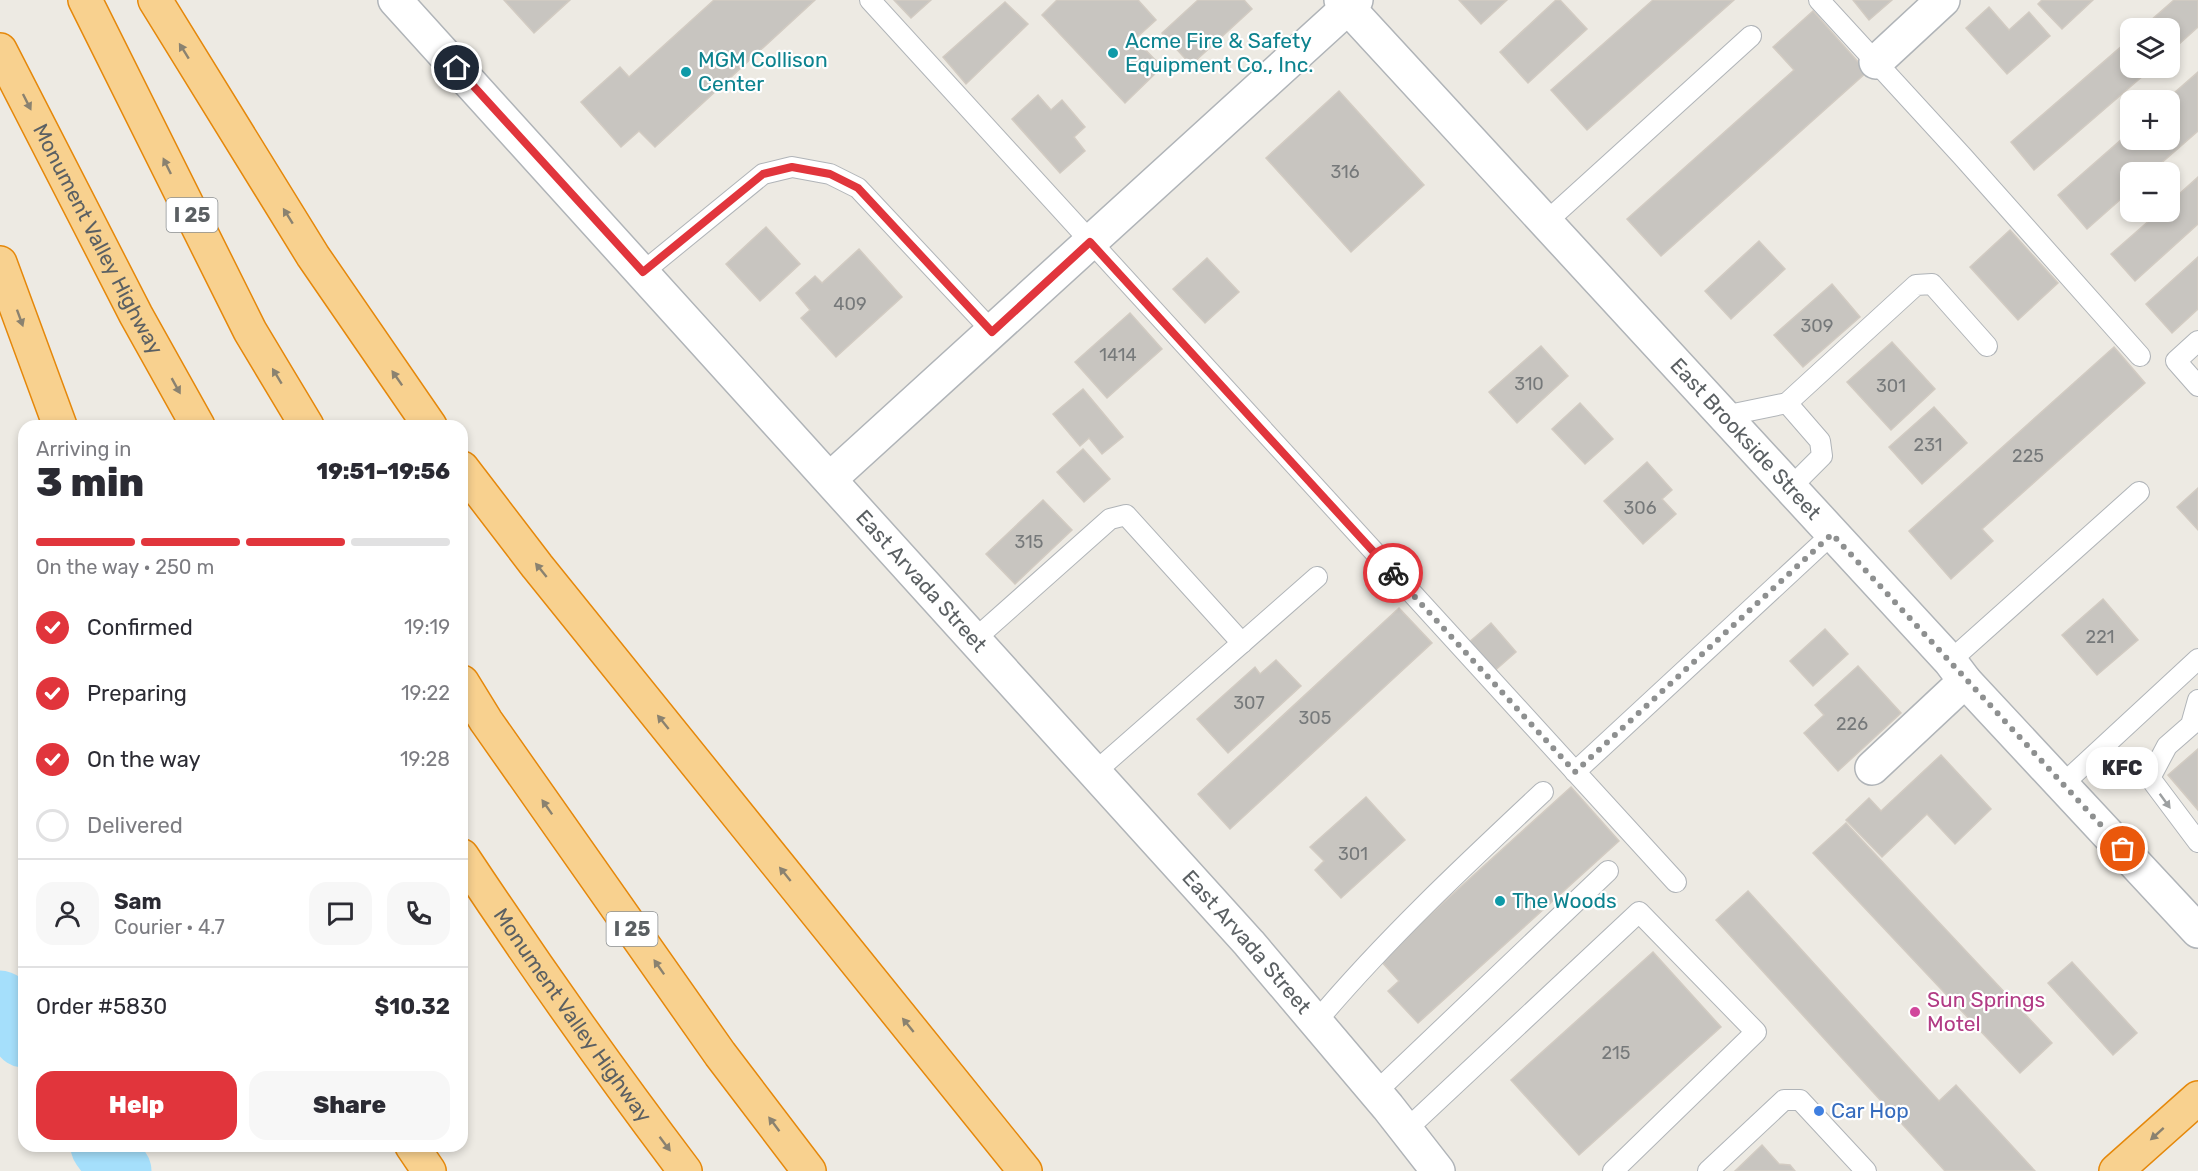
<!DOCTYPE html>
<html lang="en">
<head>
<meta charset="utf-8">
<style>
  :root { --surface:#fff; --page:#f7f7f7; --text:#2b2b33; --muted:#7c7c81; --line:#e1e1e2; --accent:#e1353c }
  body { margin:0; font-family:Rubik,sans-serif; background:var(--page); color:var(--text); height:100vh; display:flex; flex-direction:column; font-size:22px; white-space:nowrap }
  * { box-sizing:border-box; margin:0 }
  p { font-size:20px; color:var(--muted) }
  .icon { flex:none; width:33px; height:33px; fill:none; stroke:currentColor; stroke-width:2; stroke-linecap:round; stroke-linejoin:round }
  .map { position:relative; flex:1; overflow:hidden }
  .sheet { position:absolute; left:18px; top:420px; width:450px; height:732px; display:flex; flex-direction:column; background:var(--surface); border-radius:18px; box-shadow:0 3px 9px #0003 }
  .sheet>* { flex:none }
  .controls { position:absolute; left:2120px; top:18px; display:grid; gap:12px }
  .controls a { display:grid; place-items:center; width:60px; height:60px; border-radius:12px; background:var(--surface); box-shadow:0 3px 9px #0003; font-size:30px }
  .pin { position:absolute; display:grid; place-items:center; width:51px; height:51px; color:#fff; margin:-26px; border:3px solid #fff; border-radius:50%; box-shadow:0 2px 6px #0007 }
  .courier { position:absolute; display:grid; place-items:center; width:60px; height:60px; margin:-30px; border:4px solid #e1353c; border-radius:50%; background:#fff; color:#222; box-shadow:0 2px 8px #0007 }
  .bubble { position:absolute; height:42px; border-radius:18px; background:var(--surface); box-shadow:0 3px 9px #0003; font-size:20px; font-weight:800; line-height:42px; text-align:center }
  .head em { font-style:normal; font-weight:800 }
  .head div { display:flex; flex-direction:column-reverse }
  .head { display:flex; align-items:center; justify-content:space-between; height:102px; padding:0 18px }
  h1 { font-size:39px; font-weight:800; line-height:45px }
  .bar { display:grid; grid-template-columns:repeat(4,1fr); gap:9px 6px; align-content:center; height:72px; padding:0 18px }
  .bar i { height:8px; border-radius:4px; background:var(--line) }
  .bar .on { background:var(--accent) }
  .bar p { grid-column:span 4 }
  .line { display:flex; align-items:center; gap:15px; padding:0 18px; border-top:2px solid var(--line) }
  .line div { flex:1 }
  .round { display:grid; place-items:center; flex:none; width:63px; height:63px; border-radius:18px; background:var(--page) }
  ol { padding:0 18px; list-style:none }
  li { display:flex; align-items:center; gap:18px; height:66px }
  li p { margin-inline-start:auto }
  li .icon { padding:6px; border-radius:50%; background:var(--accent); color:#fff; stroke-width:4 }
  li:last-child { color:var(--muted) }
  li i { width:33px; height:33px; border:3px solid var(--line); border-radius:50% }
  .primary-button { display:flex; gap:12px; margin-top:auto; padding:12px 18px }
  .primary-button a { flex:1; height:69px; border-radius:18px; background:var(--accent); color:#fff; font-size:24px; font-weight:800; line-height:69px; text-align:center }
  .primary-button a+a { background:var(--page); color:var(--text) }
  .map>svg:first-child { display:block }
</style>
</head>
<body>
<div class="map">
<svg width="2198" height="1171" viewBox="0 0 2198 1171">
  <rect width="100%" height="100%" fill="#edeae3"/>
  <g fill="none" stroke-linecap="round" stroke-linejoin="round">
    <g stroke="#a5dffb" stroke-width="63">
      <path d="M0,1002L24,1036"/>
      <path d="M102,1146L120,1171"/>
    </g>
  </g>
  <g fill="#c8c5c0" stroke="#d2cbc2" stroke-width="1.5">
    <path d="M504,0H570L534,33Z"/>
    <path d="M714,0H815L655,147L639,131L621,147L581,102L620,67L629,77Z"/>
    <path d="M894,0H931L911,18Z"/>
    <path d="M1057,0H1138L1156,20L1135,39L1162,67L1125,103L1042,15Z"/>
    <path d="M1198,0H1244L1252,9L1191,65L1162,33Z"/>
    <path d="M1459,0H1507L1481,24Z"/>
    <path d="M1556,0H1560L1587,29L1528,83L1500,52Z"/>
    <path d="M1653,0H1734L1587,130L1551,90Z"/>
    <path d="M1853,0H1892L1869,20Z"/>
    <path d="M2042,0H2093L2062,29L2038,4Z"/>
    <path d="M2174,0H2198V27L2169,53V28H2142Z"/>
    <path d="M1005,2L1028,24L966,84L943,57Z"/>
    <path d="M1989,7L2009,30L2029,12L2050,36L2007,74L1966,28Z"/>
    <path d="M1813,11L1867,72L1661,256L1627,219L1794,70L1773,47Z"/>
    <path d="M2130,39V68H2152L2034,170L2011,142Z"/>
    <path d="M2198,72V131L2151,172H2130V191L2087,229L2058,195L2130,132V140H2169V100H2166Z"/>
    <path d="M1339,91L1424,185L1351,252L1266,158Z"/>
    <path d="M1038,95L1051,110L1062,100L1085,127L1074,137L1085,151L1060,173L1012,119Z"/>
    <path d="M2198,177V224L2135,281L2111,254L2159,212H2169V203Z"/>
    <path d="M766,227L800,264L760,301L726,264Z"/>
    <path d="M2010,230L2058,283L2018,320L1970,267Z"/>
    <path d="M1759,241L1785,269L1731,319L1705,291Z"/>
    <path d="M859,249L902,297L836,357L801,318L810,310L796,293L815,276L822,283Z"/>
    <path d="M2198,257V309L2172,333L2146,304Z"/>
    <path d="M1207,258L1239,292L1205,323L1173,289Z"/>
    <path d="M1832,284L1860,317L1803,367L1774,335Z"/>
    <path d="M1130,313L1162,349L1107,398L1075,362Z"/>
    <path d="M1892,342L1935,389L1891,430L1847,382Z"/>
    <path d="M1541,346L1568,376L1517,423L1489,392Z"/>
    <path d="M2114,347L2145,383L1982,529L1993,541L1951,579L1909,531Z"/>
    <path d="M1083,389L1123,437L1102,454L1089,438L1080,446L1053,414Z"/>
    <path d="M1580,403L1613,439L1585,464L1552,429Z"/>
    <path d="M1934,407L1967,443L1922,484L1889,447Z"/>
    <path d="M1083,449L1110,479L1084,502L1057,472Z"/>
    <path d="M1647,462L1672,490L1662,499L1676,514L1643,544L1604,501Z"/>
    <path d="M2198,488V530L2177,507Z"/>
    <path d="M1043,500L1072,530L1015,584L986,554Z"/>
    <path d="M2103,599L2138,640L2097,675L2062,635Z"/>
    <path d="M1399,608L1432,643L1230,829L1198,794Z"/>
    <path d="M1491,623L1516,652L1492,673L1467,644Z"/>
    <path d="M1825,629L1848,654L1813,686L1790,661Z"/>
    <path d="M1276,660L1301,686L1228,753L1197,719L1255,667L1260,674Z"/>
    <path d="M1858,666L1901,713L1838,771L1804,733L1824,715L1815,705Z"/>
    <path d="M2198,749V810L2168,775Z"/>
    <path d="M1941,755L1991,809L1955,844L1927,814L1882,857L1846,820L1869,798L1881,811Z"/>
    <path d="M1571,787L1619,841L1418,1023L1388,991L1399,981L1380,960Z"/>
    <path d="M1366,797L1405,840L1341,898L1315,870L1324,861L1310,847Z"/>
    <path d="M1846,823L2052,1043L2020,1073L1813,853Z"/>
    <path d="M1748,891L1939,1101L1956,1085L2035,1171H1945L1716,920Z"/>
    <path d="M1653,952L1721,1027L1579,1155L1511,1080Z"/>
    <path d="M2072,962L2137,1033L2113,1055L2048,983Z"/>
    <path d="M1762,1145L1779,1164L1790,1165L1795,1171H1735Z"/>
  </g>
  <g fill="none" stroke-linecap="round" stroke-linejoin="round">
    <g stroke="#b0b4b8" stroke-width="22">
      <g id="lane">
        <path d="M870,0L1676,882"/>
        <path d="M1819,0L1963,157L2140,356"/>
        <path d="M1546,222L1751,36"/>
        <path d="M643,272L763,174L792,167L830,174L858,188L992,331"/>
        <path d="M2198,341L2176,361L2198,386"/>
        <path d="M1787,403L1820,441L1822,456L1790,488"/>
        <path d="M1724,416L1787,403L1916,285L1932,284L1987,346"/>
        <path d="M975,639L1110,519L1126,515L1242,643"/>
        <path d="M1950,661L2139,492"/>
        <path d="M2198,700L2191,725L2167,746L2150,778L2198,842"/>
        <path d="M1095,772L1317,577"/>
        <path d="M1575,772L1832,534"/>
        <path d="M2063,784L2198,659"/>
        <path d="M1316,1022C1386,939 1464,866 1543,792"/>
        <path d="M1376,1092L1608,871"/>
        <path d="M1406,1130L1639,912L1756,1032L1613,1171"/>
        <path d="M1708,1171L1784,1100H1800L1866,1171"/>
      </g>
    </g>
    <g stroke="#b0b4b8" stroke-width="36">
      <g id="street">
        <path id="s1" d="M1341,0L1950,661L1965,681L2198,931"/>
        <path d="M1876,62L1943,0"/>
        <path d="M830,479L1356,0"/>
        <path d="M1872,768L1965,681"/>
      </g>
    </g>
    <g stroke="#b0b4b8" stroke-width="36">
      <g id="secondary">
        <path id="s2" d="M395,0L1249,943L1388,1107L1438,1171"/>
      </g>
    </g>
    <g stroke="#e5880b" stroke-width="36">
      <g id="highway">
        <path d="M85,0L250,331L307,426"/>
        <path d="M155,0L313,256L430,426"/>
        <path id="s3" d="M0,50L136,315L198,426"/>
        <path d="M0,263L60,426"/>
        <path d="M462,468L537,566L1025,1171"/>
        <path d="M462,682L486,721L720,1054L809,1171"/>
        <path id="s4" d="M462,856C533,963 607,1068 685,1171"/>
        <path d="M412,1146L429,1171"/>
        <path d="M2116,1171L2198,1098"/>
      </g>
    </g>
    <use href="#lane" stroke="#fff" stroke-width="20"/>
    <use href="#street" stroke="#fff" stroke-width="33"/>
    <use href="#secondary" stroke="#fff" stroke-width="33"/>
    <use href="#highway" stroke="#f8d18f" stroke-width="33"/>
  </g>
  <defs><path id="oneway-solid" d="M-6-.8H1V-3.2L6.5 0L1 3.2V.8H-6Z" transform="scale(1.5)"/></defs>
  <g fill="#8a8270">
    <use href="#oneway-solid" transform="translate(184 51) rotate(-122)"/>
    <use href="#oneway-solid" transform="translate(27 102) rotate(63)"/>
    <use href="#oneway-solid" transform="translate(167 166) rotate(-116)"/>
    <use href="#oneway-solid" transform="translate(288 216) rotate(-122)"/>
    <use href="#oneway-solid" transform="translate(20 318) rotate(70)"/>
    <use href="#oneway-solid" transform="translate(277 376) rotate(-121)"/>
    <use href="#oneway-solid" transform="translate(397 378) rotate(-125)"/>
    <use href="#oneway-solid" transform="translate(176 386) rotate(61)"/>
    <use href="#oneway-solid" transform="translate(541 570) rotate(-129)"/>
    <use href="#oneway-solid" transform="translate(663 722) rotate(-129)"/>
    <use href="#oneway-solid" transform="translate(547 807) rotate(-125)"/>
    <use href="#oneway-solid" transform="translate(785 874) rotate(-129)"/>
    <use href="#oneway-solid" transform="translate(659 967) rotate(-125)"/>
    <use href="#oneway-solid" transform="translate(908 1025) rotate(-129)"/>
    <use href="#oneway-solid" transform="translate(774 1124) rotate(-127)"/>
    <use href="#oneway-solid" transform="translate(2157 1134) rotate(138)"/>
    <use href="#oneway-solid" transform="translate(665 1144) rotate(53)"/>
  </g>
  <use fill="#9da0a1" href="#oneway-solid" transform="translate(2165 801) rotate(54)"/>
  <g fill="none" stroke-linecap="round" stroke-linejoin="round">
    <path stroke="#8e9090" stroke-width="6" stroke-dasharray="0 10.8" d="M1393,573L1575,772L1832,534L2123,849"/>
    <path stroke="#e1353c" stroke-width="8" d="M457,68L643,272L763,174L792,167L830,174L858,188L992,332L1090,242L1393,573"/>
  </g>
  <g fill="#0f9aa8" stroke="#fff" stroke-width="2">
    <circle cx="1113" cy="53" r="6"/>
    <circle cx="686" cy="72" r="6"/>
    <circle cx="1500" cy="901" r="6"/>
  </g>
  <circle fill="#d1479c" stroke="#fff" stroke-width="2" cx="1915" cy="1012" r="6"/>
  <circle fill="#3f7fe0" stroke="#fff" stroke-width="2" cx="1819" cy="1111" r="6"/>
  <g text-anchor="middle" stroke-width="4.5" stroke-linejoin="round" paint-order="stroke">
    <g font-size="18" fill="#76797a">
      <text x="1345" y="178">316</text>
      <text x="850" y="310">409</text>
      <text x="1817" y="332">309</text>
      <text x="1118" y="361">1414</text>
      <text x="1529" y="390">310</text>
      <text x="1891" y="392">301</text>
      <text x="1928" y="451">231</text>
      <text x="2028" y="462">225</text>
      <text x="1640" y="514">306</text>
      <text x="1029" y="548">315</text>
      <text x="2100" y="643">221</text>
      <text x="1249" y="709">307</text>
      <text x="1315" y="724">305</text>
      <text x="1852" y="730">226</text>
      <text x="1353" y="860">301</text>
      <text x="1616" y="1059">215</text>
    </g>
    <g fill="#fff" stroke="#8c9092" stroke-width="1.5">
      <rect x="166.5" y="198" width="51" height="34" rx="4.5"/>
      <rect x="606.5" y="912" width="51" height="34" rx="4.5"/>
    </g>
    <g font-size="20" font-weight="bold" fill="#5b6063">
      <text x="192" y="222">I 25</text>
      <text x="632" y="936">I 25</text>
    </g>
    <g font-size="21" fill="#0d838f" stroke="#fff" text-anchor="start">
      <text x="1125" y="48">Acme Fire &amp; Safety<tspan x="1125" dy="24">Equipment Co., Inc.</tspan></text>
      <text x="698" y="67">MGM Collison<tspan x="698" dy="24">Center</tspan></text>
      <text x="1512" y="908">The Woods</text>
    </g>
    <g font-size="21" fill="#5b6063" stroke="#fff">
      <text dy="7" stroke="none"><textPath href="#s3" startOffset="213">Monument Valley Highway</textPath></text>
      <text dy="7" stroke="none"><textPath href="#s1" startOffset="597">East Brookside Street</textPath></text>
      <text dy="7" stroke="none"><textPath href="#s2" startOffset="784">East Arvada Street</textPath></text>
      <text dy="7" stroke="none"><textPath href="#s2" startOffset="1270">East Arvada Street</textPath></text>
      <text dy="7" stroke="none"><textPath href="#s4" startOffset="194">Monument Valley Highway</textPath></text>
    </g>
    <g font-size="21" fill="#b23c85" stroke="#fff" text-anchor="start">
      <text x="1927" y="1007">Sun Springs<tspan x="1927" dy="24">Motel</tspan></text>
    </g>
    <g font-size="21" fill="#366cbe" stroke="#fff" text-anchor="start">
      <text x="1831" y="1118">Car Hop</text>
    </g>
  </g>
</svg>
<div class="controls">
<a><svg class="icon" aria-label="layers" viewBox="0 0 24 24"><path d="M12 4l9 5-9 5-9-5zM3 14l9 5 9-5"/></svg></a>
<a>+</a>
<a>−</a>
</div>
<div class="pin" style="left:2123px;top:849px;background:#ea580c"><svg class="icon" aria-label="bag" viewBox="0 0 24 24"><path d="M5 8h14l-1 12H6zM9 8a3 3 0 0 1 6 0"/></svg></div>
<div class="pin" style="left:457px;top:68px;background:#1f2937"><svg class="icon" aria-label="home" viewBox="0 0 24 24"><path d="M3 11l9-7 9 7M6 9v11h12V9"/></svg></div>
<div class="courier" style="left:1393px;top:573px"><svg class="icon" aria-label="bike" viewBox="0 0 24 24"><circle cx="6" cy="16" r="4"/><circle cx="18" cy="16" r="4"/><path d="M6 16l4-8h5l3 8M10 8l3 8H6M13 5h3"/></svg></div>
<div class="bubble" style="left:2086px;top:747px;width:72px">KFC</div>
<section class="sheet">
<div class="head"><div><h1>3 min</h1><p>Arriving in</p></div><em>19:51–19:56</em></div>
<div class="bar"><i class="on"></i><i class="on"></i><i class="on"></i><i></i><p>On the way · 250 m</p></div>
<ol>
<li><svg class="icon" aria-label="check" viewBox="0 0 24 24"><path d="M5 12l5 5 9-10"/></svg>Confirmed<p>19:19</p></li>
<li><svg class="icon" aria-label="check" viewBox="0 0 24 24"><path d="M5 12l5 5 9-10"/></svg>Preparing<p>19:22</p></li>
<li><svg class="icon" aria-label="check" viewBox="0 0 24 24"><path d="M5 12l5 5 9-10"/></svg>On the way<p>19:28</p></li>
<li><i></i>Delivered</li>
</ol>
<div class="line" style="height:108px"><a class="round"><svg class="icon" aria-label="person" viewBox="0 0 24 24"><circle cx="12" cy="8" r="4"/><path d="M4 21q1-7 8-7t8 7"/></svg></a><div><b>Sam</b><p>Courier · 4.7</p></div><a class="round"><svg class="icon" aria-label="chat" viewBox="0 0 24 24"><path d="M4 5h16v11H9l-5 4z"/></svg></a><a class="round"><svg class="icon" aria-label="phone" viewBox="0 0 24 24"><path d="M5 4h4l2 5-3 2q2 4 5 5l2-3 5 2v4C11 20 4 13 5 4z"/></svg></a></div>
<div class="line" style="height:78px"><div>Order #5830</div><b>$10.32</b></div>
<div class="primary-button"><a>Help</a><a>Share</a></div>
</section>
</div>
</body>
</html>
